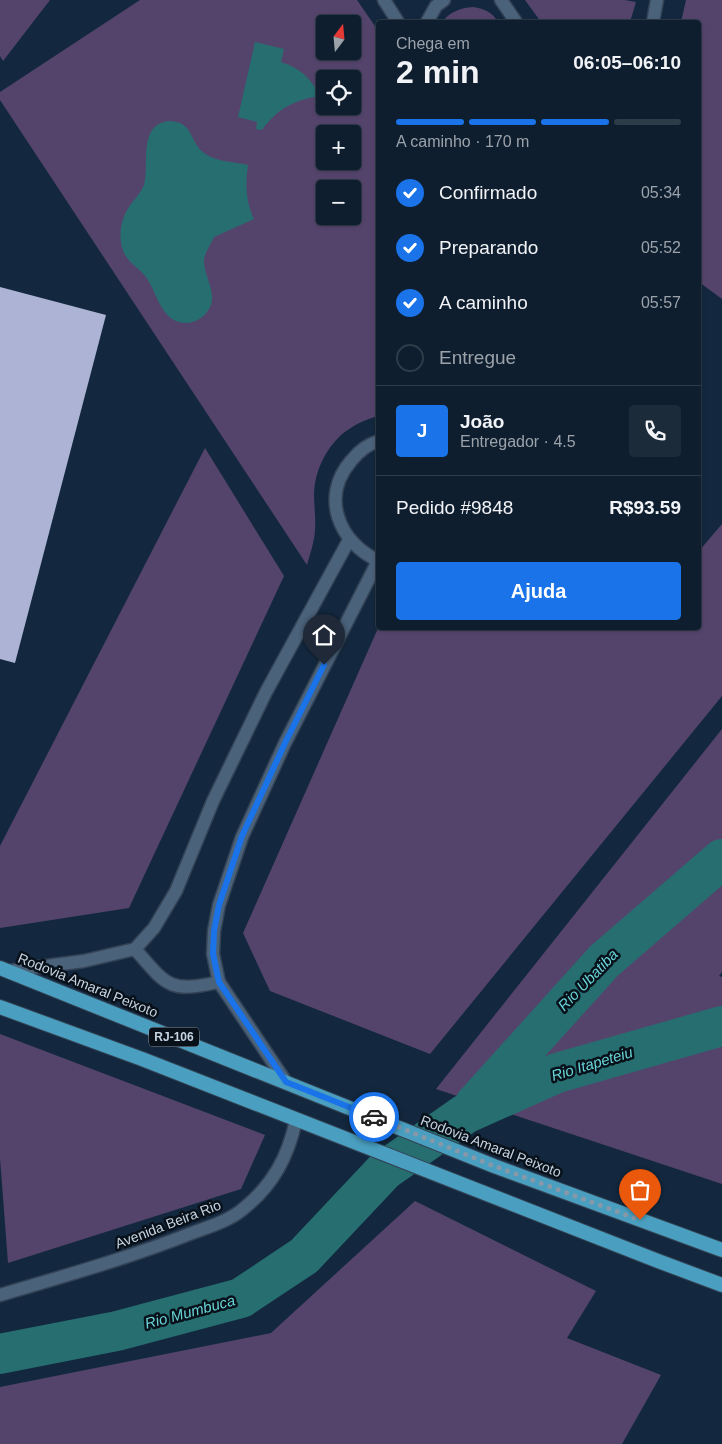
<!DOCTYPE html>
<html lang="pt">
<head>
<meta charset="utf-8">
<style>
  :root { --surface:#0e1e2e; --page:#1c2b3a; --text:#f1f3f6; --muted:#9ba2aa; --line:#2e3c4a; --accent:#1a73e8 }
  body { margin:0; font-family:Arial,sans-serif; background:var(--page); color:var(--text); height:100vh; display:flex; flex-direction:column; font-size:19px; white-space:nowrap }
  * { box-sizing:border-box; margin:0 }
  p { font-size:16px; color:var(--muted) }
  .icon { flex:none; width:28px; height:28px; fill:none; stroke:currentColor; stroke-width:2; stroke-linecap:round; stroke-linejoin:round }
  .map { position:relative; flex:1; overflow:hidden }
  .sheet { position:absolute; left:376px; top:20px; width:325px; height:610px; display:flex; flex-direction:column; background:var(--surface); border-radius:5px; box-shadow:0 1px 4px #0004,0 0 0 1px var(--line) }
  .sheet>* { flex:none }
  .needle { width:32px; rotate:16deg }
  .controls { position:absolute; left:316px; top:15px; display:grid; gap:10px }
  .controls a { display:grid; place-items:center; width:45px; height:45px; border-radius:5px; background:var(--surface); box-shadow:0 1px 4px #0004,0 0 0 1px var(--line); font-size:25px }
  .pin { position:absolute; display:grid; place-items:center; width:42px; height:42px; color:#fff; margin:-51px -21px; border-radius:50% 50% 50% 0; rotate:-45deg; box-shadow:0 0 5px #0007 }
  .pin .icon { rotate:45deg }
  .courier { position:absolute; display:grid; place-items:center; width:50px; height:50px; margin:-25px; border:4px solid #1a73e8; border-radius:50%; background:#fff; color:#222; box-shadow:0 1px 6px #0007 }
  .head em { font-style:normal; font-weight:600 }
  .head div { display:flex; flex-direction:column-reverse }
  .head { display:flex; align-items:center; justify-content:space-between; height:85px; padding:0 20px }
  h1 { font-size:32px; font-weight:600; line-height:38px }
  .bar { display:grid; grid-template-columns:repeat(4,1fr); gap:8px 5px; align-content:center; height:60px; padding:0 20px }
  .bar i { height:6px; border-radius:4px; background:var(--line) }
  .bar .selected { background:var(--accent) }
  .bar p { grid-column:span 4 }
  .line { display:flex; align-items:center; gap:12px; padding:0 20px; border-top:1px solid var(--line) }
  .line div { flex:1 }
  .round { display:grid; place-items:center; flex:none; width:52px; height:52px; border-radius:5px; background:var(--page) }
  ol { padding:0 20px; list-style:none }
  li { display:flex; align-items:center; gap:15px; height:55px }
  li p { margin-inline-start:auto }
  li .icon { padding:5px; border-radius:50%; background:var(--accent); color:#fff; stroke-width:4 }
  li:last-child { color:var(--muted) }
  li i { width:28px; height:28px; border:2px solid var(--line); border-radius:50% }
  .action { display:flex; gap:10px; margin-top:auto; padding:10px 20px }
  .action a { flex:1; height:58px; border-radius:5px; background:var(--accent); color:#fff; font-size:20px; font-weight:600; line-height:58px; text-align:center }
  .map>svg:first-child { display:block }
</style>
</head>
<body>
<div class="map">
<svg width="722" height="1444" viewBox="0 0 722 1444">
  <rect width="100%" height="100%" fill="#13283e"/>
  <g fill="#54446c" fill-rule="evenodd">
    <path d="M0,0H50L3,61L0,56Z"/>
    <path d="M140,0H357L379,32V416C365,419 352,426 341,435C325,450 315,471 314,493C314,506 316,519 315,531C314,543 310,554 307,565L0,100V92ZM325,24H352V51H325ZM325,79H352V106H325ZM325,134H352V161H325ZM325,189H352V216H325Z"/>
    <path d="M525,0H625L636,2L630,22H541Z"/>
    <path d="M686,0H722V299L699,282V22H681Z"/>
    <path d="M473,7C485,9 492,12 498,22H442C450,12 460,8 473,7Z"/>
    <path d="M205,448L284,576L129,908L0,928V846Z"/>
    <path d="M722,524V696L430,1054L270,991L243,933L379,626V628H699V551Z"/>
    <path d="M722,729V972L719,976L722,977V1184L436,1089Z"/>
    <path d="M0,1034L265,1135L241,1189L8,1263L0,1158Z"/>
    <path d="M415,1201L596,1291L567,1338L661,1375L622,1444H0V1387L271,1333Z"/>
  </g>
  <g fill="#276e70">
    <path d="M255,42L284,49L281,62C300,68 311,78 320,96C294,100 277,109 262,130L256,129L257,122L238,117Z"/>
    <path d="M169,121C196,122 188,144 207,155C218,162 236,162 248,165C245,185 246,201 254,219L214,237C211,244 204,254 204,261C204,278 220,296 207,312C203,318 195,322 188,323C160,324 158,292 145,276C136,265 125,261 122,247C118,232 122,216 131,204C136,198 141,192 144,185C148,170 143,146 151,132C155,125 161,122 169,121Z"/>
  </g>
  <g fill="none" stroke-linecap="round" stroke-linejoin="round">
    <g stroke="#276e70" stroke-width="40">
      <path d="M475,1104L604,961L722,859"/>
      <path d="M0,1354L117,1331L241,1298L304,1256L385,1170L465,1114L557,1073L722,1026"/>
    </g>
  </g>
  <path fill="#acb3d5" d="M0,287L106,315L15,663L0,659Z"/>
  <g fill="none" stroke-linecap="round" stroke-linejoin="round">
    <g stroke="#334355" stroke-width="15">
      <g id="minor">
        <path d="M384,0L398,22"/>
        <path d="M501,0L516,22"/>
        <path d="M427,22L436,6L444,0"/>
        <path d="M653,22L657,0"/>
        <path d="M379,441C368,444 358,452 351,461C320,497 339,543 379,561"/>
        <path d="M135,949C167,986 169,993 219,982"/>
        <path d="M9,971L84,961L135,949L154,928L176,891L213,801L266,692L349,540"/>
        <path d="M286,1082L219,982L213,954L214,931L219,905L242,837L285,743L378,561"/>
        <path d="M0,1295C64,1276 129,1258 192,1233C208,1227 229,1221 243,1209C273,1185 288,1157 296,1120"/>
      </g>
    </g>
    <g stroke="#334355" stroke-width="16">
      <g id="trunk">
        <path d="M0,968L494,1166L722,1250"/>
        <path d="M0,1007L142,1059L658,1261L722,1285"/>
      </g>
    </g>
    <use href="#minor" stroke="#4b627b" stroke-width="12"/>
    <use href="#trunk" stroke="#4a9fc0" stroke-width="14"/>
  </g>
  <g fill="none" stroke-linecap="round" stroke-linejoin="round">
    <path stroke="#8798a9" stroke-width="5" stroke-dasharray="0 9" d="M374,1117L494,1166L640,1220"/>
    <path stroke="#1a73e8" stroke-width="6" d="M324,665L285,743L242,836L219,905L214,931L213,954L219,982L286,1082L374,1117"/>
  </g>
  <g text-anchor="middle" stroke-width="5" stroke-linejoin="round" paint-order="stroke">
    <rect fill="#08111a" stroke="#8d9aa6" stroke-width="1" x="149" y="1027.5" width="50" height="19" rx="4"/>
    <g font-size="12" font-weight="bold" fill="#c6d4e2">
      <text x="174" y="1041">RJ-106</text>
    </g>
    <g font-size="14" fill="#c6d4e2" stroke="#08111a">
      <text transform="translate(88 985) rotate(22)" y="5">Rodovia Amaral Peixoto</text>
      <text transform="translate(491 1146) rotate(21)" y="5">Rodovia Amaral Peixoto</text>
      <text transform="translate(168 1224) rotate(-21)" y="5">Avenida Beira Rio</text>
    </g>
    <g font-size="15" font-style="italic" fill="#68d4d7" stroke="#08111a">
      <text transform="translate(588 980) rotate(-46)" y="5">Rio Ubatiba</text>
      <text transform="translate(592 1064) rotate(-17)" y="5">Rio Itapeteiu</text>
      <text transform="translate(190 1312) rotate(-15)" y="5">Rio Mumbuca</text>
    </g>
  </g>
</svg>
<div class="controls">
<a><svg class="needle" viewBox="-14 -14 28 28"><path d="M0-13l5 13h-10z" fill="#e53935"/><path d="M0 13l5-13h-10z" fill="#9ba2aa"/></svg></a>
<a><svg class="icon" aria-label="locate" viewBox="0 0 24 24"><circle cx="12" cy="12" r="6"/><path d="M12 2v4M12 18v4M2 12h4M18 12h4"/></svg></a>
<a>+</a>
<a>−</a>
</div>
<div class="pin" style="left:640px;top:1220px;background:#ea580c"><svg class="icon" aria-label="bag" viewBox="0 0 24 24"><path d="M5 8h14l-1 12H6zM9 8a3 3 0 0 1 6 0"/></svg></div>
<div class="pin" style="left:324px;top:665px;background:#1f2937"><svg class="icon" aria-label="home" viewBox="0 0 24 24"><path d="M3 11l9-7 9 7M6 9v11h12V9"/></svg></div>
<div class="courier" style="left:374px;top:1117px"><svg class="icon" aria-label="car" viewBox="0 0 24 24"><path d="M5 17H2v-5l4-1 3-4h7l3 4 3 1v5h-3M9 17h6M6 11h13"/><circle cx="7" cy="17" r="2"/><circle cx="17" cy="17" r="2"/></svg></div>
<section class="sheet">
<div class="head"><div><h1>2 min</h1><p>Chega em</p></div><em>06:05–06:10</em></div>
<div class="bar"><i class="selected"></i><i class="selected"></i><i class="selected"></i><i></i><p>A caminho · 170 m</p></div>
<ol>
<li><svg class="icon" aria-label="check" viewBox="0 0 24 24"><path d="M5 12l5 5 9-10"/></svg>Confirmado<p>05:34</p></li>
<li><svg class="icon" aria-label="check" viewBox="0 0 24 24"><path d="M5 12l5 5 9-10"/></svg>Preparando<p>05:52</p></li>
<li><svg class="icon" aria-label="check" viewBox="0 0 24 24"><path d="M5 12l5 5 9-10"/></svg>A caminho<p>05:57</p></li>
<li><i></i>Entregue</li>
</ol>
<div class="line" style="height:90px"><b class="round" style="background:var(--accent);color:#fff">J</b><div><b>João</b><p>Entregador · 4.5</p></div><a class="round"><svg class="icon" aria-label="phone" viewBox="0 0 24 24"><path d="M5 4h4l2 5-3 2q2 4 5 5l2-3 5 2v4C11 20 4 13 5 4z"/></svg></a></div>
<div class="line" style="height:65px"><div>Pedido #9848</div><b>R$93.59</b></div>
<div class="action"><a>Ajuda</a></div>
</section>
</div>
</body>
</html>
